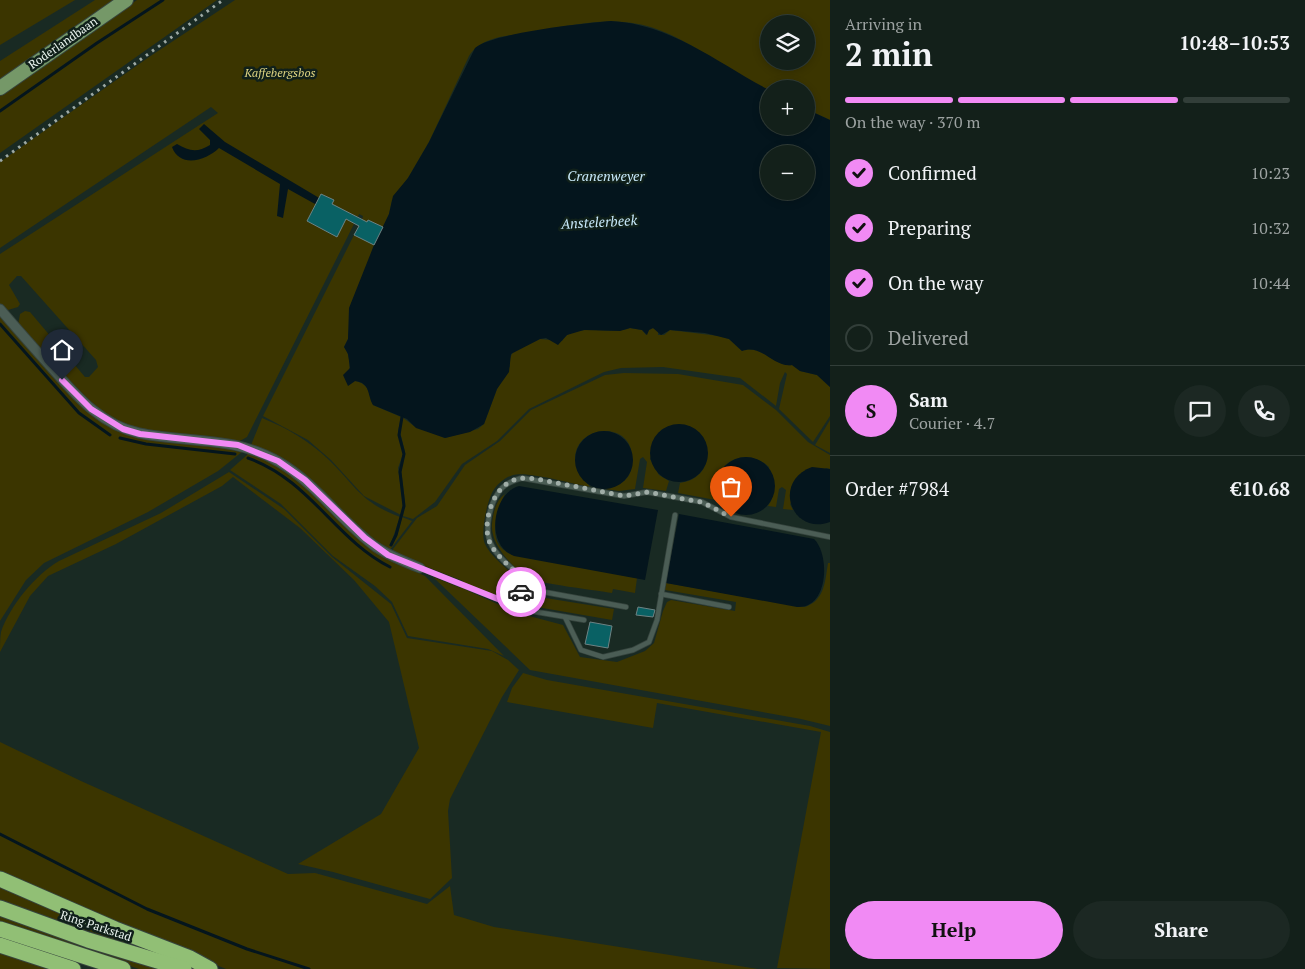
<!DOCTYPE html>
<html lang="en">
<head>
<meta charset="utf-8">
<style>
  :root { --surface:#13201a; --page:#1c2823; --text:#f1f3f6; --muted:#9da3a2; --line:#323e39; --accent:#f18af4 }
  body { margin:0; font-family:"PT Serif",serif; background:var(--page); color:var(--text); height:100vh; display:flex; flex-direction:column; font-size:19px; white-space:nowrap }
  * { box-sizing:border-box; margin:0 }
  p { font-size:16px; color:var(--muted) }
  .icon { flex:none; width:28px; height:28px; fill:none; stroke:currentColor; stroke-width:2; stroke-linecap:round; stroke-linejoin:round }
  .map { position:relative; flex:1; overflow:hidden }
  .details { display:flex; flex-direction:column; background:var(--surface); width:475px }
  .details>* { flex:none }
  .tools { position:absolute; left:760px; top:15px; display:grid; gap:10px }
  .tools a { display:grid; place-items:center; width:55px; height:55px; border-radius:50%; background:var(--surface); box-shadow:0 2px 8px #0003,0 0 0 1px var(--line); font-size:25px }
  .pin { position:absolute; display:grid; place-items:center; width:42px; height:42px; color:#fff; margin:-51px -21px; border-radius:50% 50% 50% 0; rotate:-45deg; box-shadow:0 0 5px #0007 }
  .pin .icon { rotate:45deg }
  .courier { position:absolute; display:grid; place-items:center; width:50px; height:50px; margin:-25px; border:4px solid #f18af4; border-radius:50%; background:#fff; color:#222; box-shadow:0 1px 6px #0007 }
  .summary em { font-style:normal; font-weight:600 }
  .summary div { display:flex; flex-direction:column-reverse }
  .summary { display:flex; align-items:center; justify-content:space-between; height:85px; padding:0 15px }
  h1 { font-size:32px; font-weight:600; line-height:38px }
  .bar { display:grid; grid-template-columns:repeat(4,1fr); gap:8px 5px; align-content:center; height:60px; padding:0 15px }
  .bar i { height:6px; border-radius:4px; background:var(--line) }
  .bar .active { background:var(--accent) }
  .bar p { grid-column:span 4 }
  .line { display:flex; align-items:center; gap:12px; padding:0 15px; border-top:1px solid var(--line) }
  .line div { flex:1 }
  .round { display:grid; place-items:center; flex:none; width:52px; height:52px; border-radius:26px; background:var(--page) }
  ol { padding:0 15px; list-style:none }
  li { display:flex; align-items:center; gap:15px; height:55px }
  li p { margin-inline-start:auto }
  li .icon { padding:5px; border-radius:50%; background:var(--accent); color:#111; stroke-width:4 }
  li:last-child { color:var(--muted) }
  li i { width:28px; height:28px; border:2px solid var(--line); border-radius:50% }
  .cta { display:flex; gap:10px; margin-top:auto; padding:10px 15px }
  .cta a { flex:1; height:58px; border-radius:30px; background:var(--accent); color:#111; font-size:20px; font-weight:600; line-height:58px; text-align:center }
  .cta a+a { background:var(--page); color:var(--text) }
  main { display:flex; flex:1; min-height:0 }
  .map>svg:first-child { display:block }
</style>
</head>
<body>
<main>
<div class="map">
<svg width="830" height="969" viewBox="0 0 830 969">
  <rect width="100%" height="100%" fill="#192a23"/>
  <g fill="#3b3500" fill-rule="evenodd">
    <path d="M0,0H75L0,45Z"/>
    <path d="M95,0H116L0,81V61Z"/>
    <path d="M137,0H217L0,153V95Z"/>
    <path d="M235,0H830V120L806,109V89C794,89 780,90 769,89C762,89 752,81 745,78C717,62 689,41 659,30C615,13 570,26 527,33C506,36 481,37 469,56L429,142L408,178L392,200L389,214L383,227L368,220L367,222L362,220L363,216L359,214L358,217L332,204L334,200L321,194L307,221L336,237L346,219L354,224L247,437L238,442C204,437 144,436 115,421C81,403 45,354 18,325L20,314L25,311L30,312L85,377H89L98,367L96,360L21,276H17L9,285L20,304L18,307L8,310L0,304V254L218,113L211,107L0,248V162L149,57ZM769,24H806V61H769Z"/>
    <path d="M354,235L374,245L350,320L348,339L344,347C353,359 348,372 349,385L355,381C368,383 370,394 373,405L401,417L398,431L403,454L398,468L403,504L401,515L364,496L331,460L308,440L263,416Z"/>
    <path d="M0,315L108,425L243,451L218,471L148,512L44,563L26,580L0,621Z"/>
    <path d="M630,328L642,330L646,335L649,330L653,328L658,331V335H664L670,330L719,336L729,339L742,351C761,343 775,368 792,365L800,371L817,375L830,387V416L813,442L779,409L787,374L785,372L780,383L776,406L740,378L663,367L621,368L604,372L529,409L497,441L462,464L435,502L413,519L403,516L405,502L401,470L405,452L400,432L402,417L414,426L445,438L478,429L484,424L497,389L510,366L509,360L513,352L540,339L562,341C572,321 612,336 630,328Z"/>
    <path d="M624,373L678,374L743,385L776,410L808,442L830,455V469L826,468L790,504L793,510L783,509L786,490L782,487L779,489L776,507L768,506L772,499L769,467C742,442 704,469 721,501L678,493L680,483C728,476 707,405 661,430L650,459L659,475L669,481L666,491L643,488L647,462L643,457L640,459L635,489L619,491L605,489C616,487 628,482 631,470C643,415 567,423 576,465C578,475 586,480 590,487C573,484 528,471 513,475C506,477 499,483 495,488C487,498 480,534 485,544C491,557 507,568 517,578C522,608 479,590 464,589L518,613L563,625L580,657L617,662L645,651L654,643L663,611L667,602L671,600L735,611L736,602L665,590L666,583L805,607C825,600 825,581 828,563H830V726L801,719L530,670L433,577L461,588L463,581L394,554L393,549L417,518L437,506L465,465L500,441L531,410L605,375Z"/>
    <path d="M262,418C287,428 309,441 328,459C356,486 360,502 400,517L390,546L397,536L402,517L412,521L389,551L391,560L425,576L504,656L488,649L408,636L392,602L375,586L333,556L281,504L230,470L247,455Z"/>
    <path d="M830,420V453L815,445Z"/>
    <path d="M229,472L284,509L332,557L391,604L407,638L492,651L508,660L519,670L502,697L450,799L448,811L452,878L430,899L333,872L298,864L381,814L419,748L389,622L354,580L300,528L233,477L222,486L116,544L48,576L30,596L0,652C0,646 0,638 1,632C10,606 35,575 59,561L161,513Z"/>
    <path d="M505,494C498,506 490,532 499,545C501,548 505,551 508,553L637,578L635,593L613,589L612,593C596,590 539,584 529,578C512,568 490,544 492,524C493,513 496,500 505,494Z"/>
    <path d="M533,596L614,609L612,620L531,606L528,601Z"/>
    <path d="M523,673L547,680L810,726L830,732V969L777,968L821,732L657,703L653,728L507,702L512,688Z"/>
    <path d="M0,742L81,781L288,874L315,873L427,904L450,886L454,915L494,927L758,969H226L0,876Z"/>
    <path d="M0,882L186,965L0,900Z"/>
    <path d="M0,914L168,969H139L0,922Z"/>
    <path d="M0,948L63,969H0Z"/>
  </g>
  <g fill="#04151d" fill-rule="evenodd">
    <path d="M611,21C671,24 718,63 769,90V126H806V109L830,120V387L817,375L800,371L792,365C774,368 761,343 742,351L729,339L705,333L670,330L661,335L653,328L649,330L647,335L642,330L630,328L620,331L584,330L567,335L558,345L546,338L540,339L511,354L509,372L497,389L484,424L470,432L445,438L416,428L407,419L373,405C367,395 371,383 355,381L348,386L343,375L350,368L348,354L344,347L348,339L349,308L374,245L389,214L393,196L408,178L429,142L475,48C492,33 585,23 611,21ZM769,154H806V191H769Z"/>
    <path d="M204,124L225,142L331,205L315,204L288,189L283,218L277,216L280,184L219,148C207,160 180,169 172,147L177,144C189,151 197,153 210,145V140L199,129Z"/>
    <circle cx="679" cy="453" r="29"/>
    <circle cx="604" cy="460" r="29"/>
    <circle cx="746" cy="486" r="29"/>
    <path d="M812,467L830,469V522C791,536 772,481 812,467Z"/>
    <path d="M519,486L658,510L645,580L514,556C485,545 492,494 519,486Z"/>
    <path d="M679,514L814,539C830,554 829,609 797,607L666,583Z"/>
  </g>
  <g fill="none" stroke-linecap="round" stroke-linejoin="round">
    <g stroke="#04151d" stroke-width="3">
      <path d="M0,111L97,43L163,0"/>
      <path d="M0,324L79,413L110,435"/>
      <path d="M120,438L146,444L235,454"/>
      <path d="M248,458C310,480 335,539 390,567"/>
      <path d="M391,545L396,535L404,506L400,472L404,454L399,435L402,417"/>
      <path d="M0,834L147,909L247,949L309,969"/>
    </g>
  </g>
  <g fill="#096164" stroke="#6d8384">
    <path d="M321,194L334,200L332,204L367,222L368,220L383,227L374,245L354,235L359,226L346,219L337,237L307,221Z"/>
    <path d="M638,607L655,610L653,617L636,615Z"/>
    <path d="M590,622L612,626L608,648L585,644Z"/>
  </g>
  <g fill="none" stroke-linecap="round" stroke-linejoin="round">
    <g stroke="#36443e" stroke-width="6">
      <g id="lane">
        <path d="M420,568L525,610L584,620"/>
        <path d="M522,588L626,607"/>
        <path d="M661,594L729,607"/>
        <path d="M517,607L522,588L521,576C511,568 498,557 492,546C483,530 490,501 502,488C508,482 514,480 522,478L624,496L647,492L702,502L731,517L830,537"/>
        <path d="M565,617L581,650L603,657L633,650L649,642L657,620L675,515"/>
      </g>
    </g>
    <g stroke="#36443e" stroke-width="11">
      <path id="street" d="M0,309C16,328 33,347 50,366C75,394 100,425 139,433C186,443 236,436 279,462C317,484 341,522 376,547C390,556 405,562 420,568"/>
    </g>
    <g stroke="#36443e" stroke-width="16">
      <path id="primary" d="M0,88L126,0"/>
    </g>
    <g stroke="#36443e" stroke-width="17">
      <g id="highway">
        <path d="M0,879L115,929L190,958L210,969"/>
        <path d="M0,908L88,940L184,969"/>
        <path d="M0,929L123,969"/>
        <path d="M0,945L73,969"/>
      </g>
    </g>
    <use href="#lane" stroke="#4b5d55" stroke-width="4.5"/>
    <use href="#street" stroke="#4b5d55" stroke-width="9"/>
    <use href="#primary" stroke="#759868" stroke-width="14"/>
    <use href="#highway" stroke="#91bf75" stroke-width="15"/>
    <path stroke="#9da9a4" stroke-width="3" stroke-dasharray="2.5 5" stroke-linecap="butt" d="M0,161L223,0"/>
  </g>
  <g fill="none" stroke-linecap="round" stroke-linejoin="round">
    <path stroke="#a0ada7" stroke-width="5" stroke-dasharray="0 9" d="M521,592V576C511,568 498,557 491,545C481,528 491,491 510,482C518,477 528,478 537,479L624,496L648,492L684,499L702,502L731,517"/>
    <path stroke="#f18af4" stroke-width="6" d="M62,380L91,409L123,429L140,434L238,445L278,461L305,480L365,538L388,555L518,607L521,592"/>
  </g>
  <g text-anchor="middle" stroke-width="5" stroke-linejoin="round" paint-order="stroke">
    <g font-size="12" fill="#e9f3ee" stroke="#10201a">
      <text transform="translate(63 43) rotate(-35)" y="4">Roderlandbaan</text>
      <text transform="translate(96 926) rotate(18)" y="4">Ring Parkstad</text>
    </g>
    <g font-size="12" font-style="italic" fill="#dcd280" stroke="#10201a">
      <text x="280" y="77">Kaffebergsbos</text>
    </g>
    <g font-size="14" font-style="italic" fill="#c8e9fa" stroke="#10201a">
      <text x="606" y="181">Cranenweyer</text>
      <text transform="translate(599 222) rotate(-3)" y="5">Anstelerbeek</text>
    </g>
  </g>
</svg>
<div class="tools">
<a><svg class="icon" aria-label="layers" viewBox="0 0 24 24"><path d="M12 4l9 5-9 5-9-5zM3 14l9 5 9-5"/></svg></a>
<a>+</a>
<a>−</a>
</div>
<div class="pin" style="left:731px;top:517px;background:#ea580c"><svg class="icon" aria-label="bag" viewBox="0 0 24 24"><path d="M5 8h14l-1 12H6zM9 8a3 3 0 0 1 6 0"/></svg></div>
<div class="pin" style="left:62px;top:380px;background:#1f2937"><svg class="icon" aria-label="home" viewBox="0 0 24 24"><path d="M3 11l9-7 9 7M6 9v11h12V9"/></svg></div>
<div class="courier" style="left:521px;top:592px"><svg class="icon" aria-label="car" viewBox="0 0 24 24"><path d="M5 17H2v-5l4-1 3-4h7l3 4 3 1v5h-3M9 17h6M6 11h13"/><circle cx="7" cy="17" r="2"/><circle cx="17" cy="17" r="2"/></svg></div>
</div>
<section class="details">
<div class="summary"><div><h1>2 min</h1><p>Arriving in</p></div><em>10:48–10:53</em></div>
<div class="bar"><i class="active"></i><i class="active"></i><i class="active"></i><i></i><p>On the way · 370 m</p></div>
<ol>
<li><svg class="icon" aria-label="check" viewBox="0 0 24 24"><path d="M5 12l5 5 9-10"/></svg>Confirmed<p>10:23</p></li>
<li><svg class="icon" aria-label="check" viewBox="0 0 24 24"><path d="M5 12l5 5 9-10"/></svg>Preparing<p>10:32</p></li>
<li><svg class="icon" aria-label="check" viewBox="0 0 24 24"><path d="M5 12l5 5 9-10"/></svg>On the way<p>10:44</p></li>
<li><i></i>Delivered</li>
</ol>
<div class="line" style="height:90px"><b class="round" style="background:var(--accent);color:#111">S</b><div><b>Sam</b><p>Courier · 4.7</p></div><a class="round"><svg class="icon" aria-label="chat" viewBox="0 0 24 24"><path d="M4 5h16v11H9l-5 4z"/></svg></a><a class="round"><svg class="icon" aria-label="phone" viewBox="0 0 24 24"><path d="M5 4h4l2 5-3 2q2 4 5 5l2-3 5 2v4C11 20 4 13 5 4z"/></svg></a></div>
<div class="line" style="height:65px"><div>Order #7984</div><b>€10.68</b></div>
<div class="cta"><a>Help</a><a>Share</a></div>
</section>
</main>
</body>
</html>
